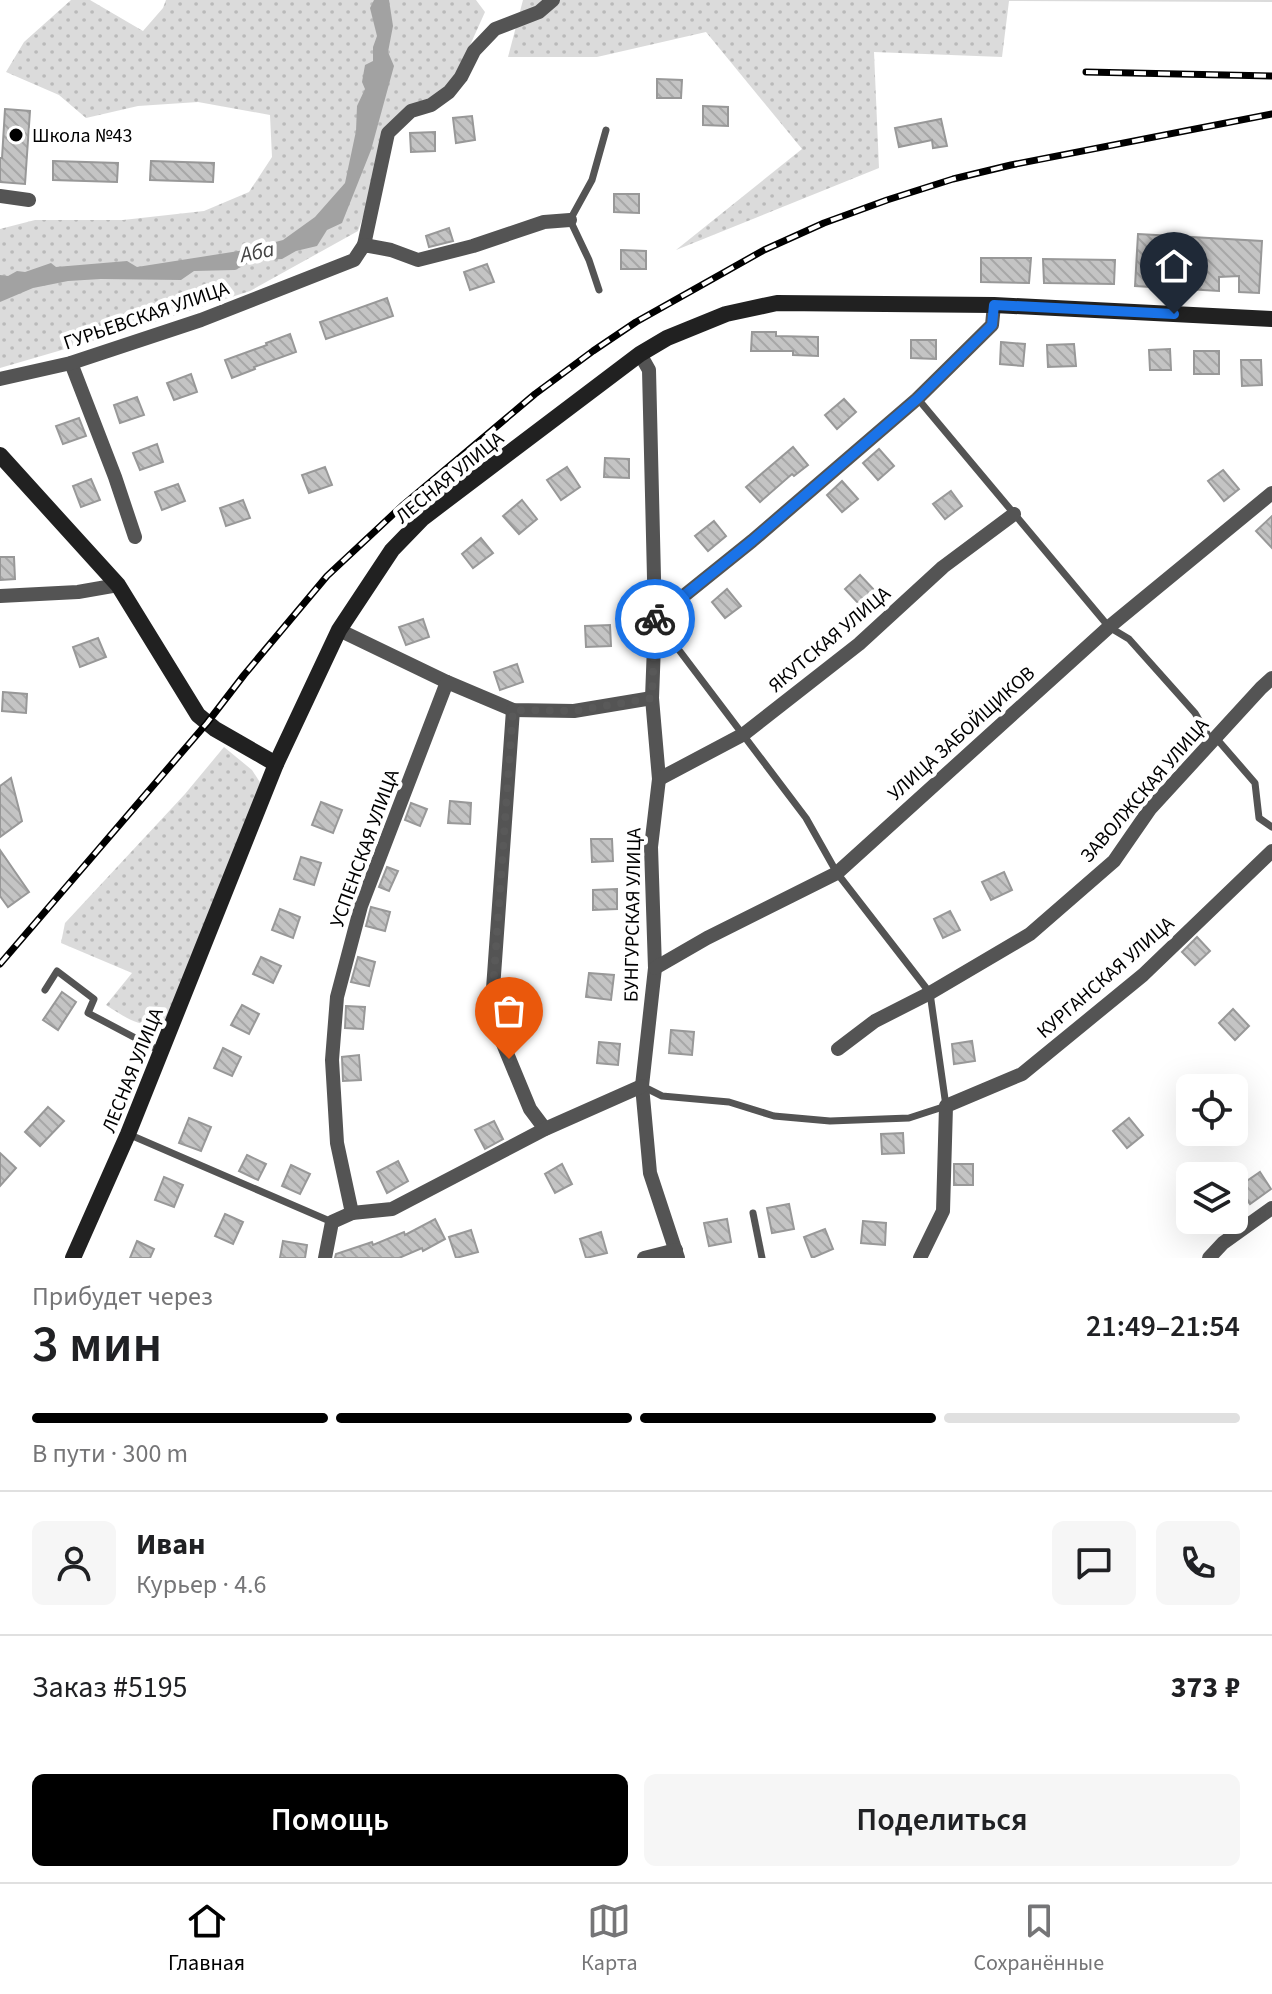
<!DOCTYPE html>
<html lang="ru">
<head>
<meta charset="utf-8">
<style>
  :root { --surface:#fff; --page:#f6f6f6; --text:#202124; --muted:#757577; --line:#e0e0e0; --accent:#000 }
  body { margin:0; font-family:"Source Sans 3",sans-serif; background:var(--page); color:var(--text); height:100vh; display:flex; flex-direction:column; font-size:30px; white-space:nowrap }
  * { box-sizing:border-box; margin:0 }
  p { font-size:26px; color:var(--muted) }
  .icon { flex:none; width:44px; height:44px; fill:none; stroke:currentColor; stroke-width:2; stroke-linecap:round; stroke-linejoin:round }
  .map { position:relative; height:1258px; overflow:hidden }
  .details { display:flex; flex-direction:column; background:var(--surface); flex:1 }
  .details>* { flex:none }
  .fabs { position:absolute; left:1176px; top:1074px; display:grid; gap:16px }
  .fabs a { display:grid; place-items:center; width:72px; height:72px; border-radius:12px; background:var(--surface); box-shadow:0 8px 32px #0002; font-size:40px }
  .pin { position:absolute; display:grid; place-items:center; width:68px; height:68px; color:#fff; margin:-82px -34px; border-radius:50% 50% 50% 0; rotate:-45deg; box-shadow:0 0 8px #0007 }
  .pin .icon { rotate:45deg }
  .courier { position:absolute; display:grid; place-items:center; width:80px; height:80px; margin:-40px; border:6px solid #1a73e8; border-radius:50%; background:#fff; color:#222; box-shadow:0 2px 10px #0007 }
  .overview em { font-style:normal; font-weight:600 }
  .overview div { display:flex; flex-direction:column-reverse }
  .overview { display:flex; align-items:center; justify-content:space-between; height:136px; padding:0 32px }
  h1 { font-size:52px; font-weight:600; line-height:60px }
  .bar { display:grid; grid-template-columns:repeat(4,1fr); gap:12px 8px; align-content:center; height:96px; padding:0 32px }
  .bar i { height:10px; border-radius:6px; background:var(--line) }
  .bar .on { background:var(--accent) }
  .bar p { grid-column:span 4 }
  .line { display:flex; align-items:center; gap:20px; padding:0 32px; border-top:2px solid var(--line) }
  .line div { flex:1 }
  .round { display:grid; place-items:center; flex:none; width:84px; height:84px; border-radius:12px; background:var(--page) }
  .button { display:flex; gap:16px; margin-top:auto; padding:16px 32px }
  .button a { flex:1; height:92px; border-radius:12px; background:var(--accent); color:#fff; font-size:32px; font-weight:600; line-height:92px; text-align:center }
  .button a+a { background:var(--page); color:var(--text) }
  .tabs { display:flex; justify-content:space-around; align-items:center; height:112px; border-top:2px solid var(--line); background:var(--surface); font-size:22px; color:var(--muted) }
  .tabs a { display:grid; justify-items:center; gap:4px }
  .tabs .on { color:var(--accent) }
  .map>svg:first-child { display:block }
</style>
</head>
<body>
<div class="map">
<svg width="1272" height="1258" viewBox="0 0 1272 1258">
  <defs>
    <pattern id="grass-dots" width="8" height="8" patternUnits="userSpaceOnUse" patternTransform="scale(2)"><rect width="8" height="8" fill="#dbdbdb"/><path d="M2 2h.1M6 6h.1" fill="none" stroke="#bababa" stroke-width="1.8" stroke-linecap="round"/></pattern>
    <pattern id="building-back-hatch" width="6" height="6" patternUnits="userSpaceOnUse" patternTransform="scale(2)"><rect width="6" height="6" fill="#c4c4c4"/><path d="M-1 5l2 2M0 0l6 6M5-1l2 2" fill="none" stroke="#a7a7a7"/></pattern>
  </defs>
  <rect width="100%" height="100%" fill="#fff"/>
  <g fill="url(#grass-dots)">
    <path d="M71,0H90L143,31L163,8L166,0H476L485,12L467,52L443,100L398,114L358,231L250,291L127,331L0,368V229L35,220H123L204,211L249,192L272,157L270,115L198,102L138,106L86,118L59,95L6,72L24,42Z"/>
    <path d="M523,0H1272V2L1009,1L1002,57L874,52L879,168L676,250L802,149L706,32L597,57H508Z"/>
    <path d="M224,747L252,770L261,784L172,1021C145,1031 129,1020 106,1005L132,973L61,943L65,923L185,794Z"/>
  </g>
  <path fill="#a2a2a2" d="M374,0H389L393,26L388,52L394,66L371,150L342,223L327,230L317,246L296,251L282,259L253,261L235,270L194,271L181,280L101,279L68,281L33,288L0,302V275L8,276L17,271L25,272L51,263L56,267L127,261L137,267L245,250L283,240L315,217L345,183L356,131L357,106L365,89L362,82L365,65L373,61V47L377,36L370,8Z"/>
  <g fill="url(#building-back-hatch)" stroke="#989898" stroke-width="2">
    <path d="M657,79L682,80L681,98H657Z"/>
    <path d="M703,106L728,107V126L703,125Z"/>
    <path d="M5,109L30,111L25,184L0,182V158H2Z"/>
    <path d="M472,116L475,140L456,143L453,118Z"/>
    <path d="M941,119L947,146L933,148L932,140L899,147L895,128Z"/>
    <path d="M435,132V151L411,152L410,133Z"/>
    <path d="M53,161L118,163L117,182L53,180Z"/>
    <path d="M151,161L214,163L213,182L150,180Z"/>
    <path d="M614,194H639V213L614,212Z"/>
    <path d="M449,228L453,241L429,247L426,236Z"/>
    <path d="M1138,234L1262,241L1259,293L1239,292V276L1219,277V291L1135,286Z"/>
    <path d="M621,250L646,251V269H621Z"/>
    <path d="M981,258H1031L1029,283L981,282Z"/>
    <path d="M1043,259L1115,260L1114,284L1044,283Z"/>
    <path d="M487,264L494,282L470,290L464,272Z"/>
    <path d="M387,298L393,316L326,339L320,322Z"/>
    <path d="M752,332H776V336L818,337V356L793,355V351H751Z"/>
    <path d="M290,334L296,352L254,367L255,369L232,378L225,360L267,345L266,343Z"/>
    <path d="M911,340H936V359L911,358Z"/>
    <path d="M1001,342L1025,344L1023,366L1000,364Z"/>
    <path d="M1074,344L1076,366L1048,367L1047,345Z"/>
    <path d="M1170,349L1171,370H1150L1149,350Z"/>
    <rect x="1194" y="351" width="25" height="23"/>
    <path d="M1241,360H1261L1262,385L1242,386Z"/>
    <path d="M191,374L197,392L174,400L167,383Z"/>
    <path d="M137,397L144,415L120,423L114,405Z"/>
    <path d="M844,399L856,412L837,429L825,415Z"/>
    <path d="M79,418L86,436L63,444L56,426Z"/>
    <path d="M157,444L163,462L140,470L133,453Z"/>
    <path d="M793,447L808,465L794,476L792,474L760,502L746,487Z"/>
    <path d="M879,449L894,466L878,480L863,463Z"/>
    <path d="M605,458L629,459V478L604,477Z"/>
    <path d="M325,467L332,485L309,493L302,475Z"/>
    <path d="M567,467L580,487L561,500L547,480Z"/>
    <path d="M1223,470L1239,489L1224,501L1208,481Z"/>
    <path d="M91,479L100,500L81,507L73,486Z"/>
    <path d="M842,481L858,499L842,512L827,495Z"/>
    <path d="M178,484L185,501L162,510L155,492Z"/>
    <path d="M951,491L962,506L945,519L933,504Z"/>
    <path d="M243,500L250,518L226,526L220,508Z"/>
    <path d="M522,500L537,519L519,534L503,516Z"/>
    <path d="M1272,516V548L1256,531Z"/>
    <path d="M714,521L726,536L708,551L695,536Z"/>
    <path d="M481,538L493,553L473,568L462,554Z"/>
    <path d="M0,557H14L15,579L0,580Z"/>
    <path d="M860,575L875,591L860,605L845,589Z"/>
    <path d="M727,589L741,606L725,618L712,602Z"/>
    <path d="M423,619L429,637L406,645L399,627Z"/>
    <path d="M610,625L611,646L586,647L585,626Z"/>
    <path d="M98,638L106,657L80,667L73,647Z"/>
    <path d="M517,664L523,682L500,690L494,672Z"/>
    <path d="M3,692L27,694L26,713L2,711Z"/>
    <path d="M11,778L22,821L0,837V786Z"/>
    <path d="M450,801L471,803L470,824L448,823Z"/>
    <path d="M321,802L342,810L333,833L312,825Z"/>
    <path d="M411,803L427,809L420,826L405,820Z"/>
    <path d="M591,839H612L613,861L592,862Z"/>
    <path d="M0,850L29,892L8,907L0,896Z"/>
    <path d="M301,857L321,863L314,885L294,879Z"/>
    <path d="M387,867L398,871L389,891L379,887Z"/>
    <path d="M1004,872L1012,890L991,900L982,882Z"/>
    <path d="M617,889V909L593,910V890Z"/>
    <path d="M371,907L390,912L385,931L366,926Z"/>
    <path d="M280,909L300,917L293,938L272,930Z"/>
    <path d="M950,911L960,930L943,938L934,919Z"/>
    <path d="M1197,937L1210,951L1195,965L1182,952Z"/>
    <path d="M261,957L281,966L273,983L253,974Z"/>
    <path d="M358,957L375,962L369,986L351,982Z"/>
    <path d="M589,973L614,975L611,1000L586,997Z"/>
    <path d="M62,992L76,1002L58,1030L43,1020Z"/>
    <path d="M242,1005L259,1014L249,1034L231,1025Z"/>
    <path d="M346,1006L365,1007L363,1029L345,1028Z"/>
    <path d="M1233,1009L1249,1026L1235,1040L1219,1023Z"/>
    <path d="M671,1030L694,1032L692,1055L669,1053Z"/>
    <path d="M972,1041L975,1061L954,1064L952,1044Z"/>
    <path d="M599,1042L620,1044L618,1065L597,1063Z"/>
    <path d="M223,1048L241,1057L232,1076L214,1068Z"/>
    <path d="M359,1055L361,1080L343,1081L342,1057Z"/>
    <path d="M48,1107L64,1121L40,1146L25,1132Z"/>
    <path d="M189,1118L211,1127L201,1151L179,1143Z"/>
    <path d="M1129,1118L1143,1135L1127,1148L1113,1131Z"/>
    <path d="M494,1121L503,1139L485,1149L475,1130Z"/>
    <path d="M903,1133L904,1153L882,1154L881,1134Z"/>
    <path d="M0,1153L16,1168L0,1186Z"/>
    <path d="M247,1155L266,1164L258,1180L239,1171Z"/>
    <path d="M398,1161L408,1181L387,1193L377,1172Z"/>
    <path d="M562,1164L572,1184L555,1193L545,1174Z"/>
    <rect x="954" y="1164" width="19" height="21"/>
    <path d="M291,1165L310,1174L300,1194L282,1186Z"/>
    <path d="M1260,1172L1271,1189L1250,1204L1238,1187Z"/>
    <path d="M164,1177L183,1185L174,1207L155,1200Z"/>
    <path d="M789,1204L794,1229L772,1233L767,1208Z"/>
    <path d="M225,1214L243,1222L233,1244L215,1236Z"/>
    <path d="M435,1219L445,1239L423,1251L422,1248L399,1258H335L336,1254L372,1242L373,1245L404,1232L405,1235Z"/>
    <path d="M727,1219L731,1242L709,1246L704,1223Z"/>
    <path d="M863,1221L886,1223L885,1245L861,1243Z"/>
    <path d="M825,1229L833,1249L812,1258L804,1237Z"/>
    <path d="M471,1230L478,1252L456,1258L449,1237Z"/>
    <path d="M601,1232L607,1253L586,1258L580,1239Z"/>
    <path d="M137,1241L154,1249L150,1258H130Z"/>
    <path d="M283,1241L307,1245L305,1258H280Z"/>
  </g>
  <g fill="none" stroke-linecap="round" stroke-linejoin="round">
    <g stroke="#545454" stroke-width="7">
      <path d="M599,290L589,260L570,220L592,180L606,130"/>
      <path d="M918,399L1109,627L1129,639L1195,713L1209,737L1216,738L1255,783L1259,818L1272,827"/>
      <path d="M45,990L57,971L94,999L88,1013L160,1051"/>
      <path d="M642,1086L662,1096L729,1102L774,1116L830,1121L909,1118L946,1106L930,993L837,873L806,818L657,621"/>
      <path d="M128,1134L332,1222"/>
      <path d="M753,1213L762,1258"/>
    </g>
    <g stroke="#545454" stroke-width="14">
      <path d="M0,196L29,200"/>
      <path d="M364,245L388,133L411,111L431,105L449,92L461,77L474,51L495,29L539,12L553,0"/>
      <path d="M640,354L649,370L655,619L652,698L659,779L651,847L655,968L642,1086L650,1173L678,1258"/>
      <path d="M71,363L115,477L135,537"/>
      <path d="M0,379L71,363L201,320L354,260L364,245L391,250L418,260L473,246L544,222L570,220"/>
      <path d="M0,596L78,592L118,585"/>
      <path d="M655,619L752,541L917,399L992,325L994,305"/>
      <path d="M339,630L447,682L513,710L574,711L652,698"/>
      <path d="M513,710L493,989L499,1034L530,1109L545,1129"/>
      <path d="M659,779L744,734L859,644L943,567L1014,514"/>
      <path d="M655,968L707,938L837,873L1109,627L1272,493"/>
      <path d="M838,1049L875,1021L930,993L1030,934L1114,861L1150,809L1261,688L1272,678"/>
      <path d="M352,1213L392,1209L545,1129L642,1086"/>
      <path d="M325,1258L332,1222L352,1213L337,1143L332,1060L337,997L361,906L447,682"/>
      <path d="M644,1258L676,1250"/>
      <path d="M920,1258L943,1211L946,1106L1022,1074L1143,975L1272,851"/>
      <path d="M1209,1258L1223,1243L1272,1208"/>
    </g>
    <g stroke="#212121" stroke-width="16">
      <path d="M0,455L118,585L198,715L215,729L276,764"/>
      <path d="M73,1258L128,1134L276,764L339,630L392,550L423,518L640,354L667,338L726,314L777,303L994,305L1272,319"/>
    </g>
    <g stroke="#000" stroke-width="7">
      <g id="rail">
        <path d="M1086,72L1272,76"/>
        <path d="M0,964L207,723L244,675L327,576L402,506L535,394L593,351L636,322L764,250L824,223L887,200L953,179L1011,165L1272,114"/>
      </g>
    </g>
    <use href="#rail" stroke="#fff" stroke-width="4" stroke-dasharray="12" stroke-linecap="butt"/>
  </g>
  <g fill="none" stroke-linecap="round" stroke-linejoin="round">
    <path stroke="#595959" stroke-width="8" stroke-dasharray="0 14.4" d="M509,1059L499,1034L493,989L513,710L574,711L652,698L655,619"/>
    <path stroke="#1a73e8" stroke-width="10" d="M655,619L752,541L917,399L992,325L994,305L1174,314"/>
  </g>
  <circle fill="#000" stroke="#fff" stroke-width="3" cx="16" cy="135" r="8"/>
  <g text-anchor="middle" stroke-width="8" stroke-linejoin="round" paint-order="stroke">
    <g font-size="20" fill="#000" stroke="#fff" text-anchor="start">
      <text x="32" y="142">Школа №43</text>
    </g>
    <g font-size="20" fill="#000" stroke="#fff">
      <text transform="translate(146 315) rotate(-19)" y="7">ГУРЬЕВСКАЯ УЛИЦА</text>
      <text transform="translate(449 477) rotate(-39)" y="7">ЛЕСНАЯ УЛИЦА</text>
      <text transform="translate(829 639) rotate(-40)" y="7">ЯКУТСКАЯ УЛИЦА</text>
      <text transform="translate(961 733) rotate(-42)" y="7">УЛИЦА ЗАБОЙЩИКОВ</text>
      <text transform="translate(1144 790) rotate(-49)" y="7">ЗАВОЛЖСКАЯ УЛИЦА</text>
      <text transform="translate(364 848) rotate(-70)" y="7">УСПЕНСКАЯ УЛИЦА</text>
      <text transform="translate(632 915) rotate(-89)" y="7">БУНГУРСКАЯ УЛИЦА</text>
      <text transform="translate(1105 977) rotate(-41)" y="7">КУРГАНСКАЯ УЛИЦА</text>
      <text transform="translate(132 1070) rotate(-68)" y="7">ЛЕСНАЯ УЛИЦА</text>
    </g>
    <g font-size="22" font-style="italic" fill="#434343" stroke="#fff">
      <text transform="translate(257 251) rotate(-11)" y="8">Аба</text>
    </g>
  </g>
</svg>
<div class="fabs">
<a><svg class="icon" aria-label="locate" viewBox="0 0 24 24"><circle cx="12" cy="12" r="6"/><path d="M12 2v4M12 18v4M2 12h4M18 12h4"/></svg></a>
<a><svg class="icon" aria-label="layers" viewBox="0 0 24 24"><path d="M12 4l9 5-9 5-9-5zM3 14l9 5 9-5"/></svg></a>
</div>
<div class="pin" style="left:509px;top:1059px;background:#ea580c"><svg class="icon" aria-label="bag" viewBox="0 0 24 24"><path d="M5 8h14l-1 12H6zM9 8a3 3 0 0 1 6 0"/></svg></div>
<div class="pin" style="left:1174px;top:314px;background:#1f2937"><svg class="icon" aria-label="home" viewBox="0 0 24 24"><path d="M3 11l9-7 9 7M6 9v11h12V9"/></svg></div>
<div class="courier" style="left:655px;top:619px"><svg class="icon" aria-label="bike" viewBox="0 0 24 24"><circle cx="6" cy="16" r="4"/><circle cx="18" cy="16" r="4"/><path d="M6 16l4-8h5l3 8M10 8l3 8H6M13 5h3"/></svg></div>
</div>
<section class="details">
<div class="overview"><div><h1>3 мин</h1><p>Прибудет через</p></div><em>21:49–21:54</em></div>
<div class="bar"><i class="on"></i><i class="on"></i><i class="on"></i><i></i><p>В пути · 300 m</p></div>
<div class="line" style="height:144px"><a class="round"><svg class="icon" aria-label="person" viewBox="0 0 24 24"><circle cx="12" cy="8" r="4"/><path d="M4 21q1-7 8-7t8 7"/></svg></a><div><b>Иван</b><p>Курьер · 4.6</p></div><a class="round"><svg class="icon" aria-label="chat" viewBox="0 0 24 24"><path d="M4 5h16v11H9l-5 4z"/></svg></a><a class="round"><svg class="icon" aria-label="phone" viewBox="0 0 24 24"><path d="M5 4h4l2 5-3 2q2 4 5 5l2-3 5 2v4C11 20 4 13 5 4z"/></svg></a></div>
<div class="line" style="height:104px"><div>Заказ #5195</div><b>373 ₽</b></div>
<div class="button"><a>Помощь</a><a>Поделиться</a></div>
</section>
<nav class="tabs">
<a class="on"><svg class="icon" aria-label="home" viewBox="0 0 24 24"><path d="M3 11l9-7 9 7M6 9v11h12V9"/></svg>Главная</a>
<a><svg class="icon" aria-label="map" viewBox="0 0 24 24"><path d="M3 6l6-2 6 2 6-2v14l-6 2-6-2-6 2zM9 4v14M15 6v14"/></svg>Карта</a>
<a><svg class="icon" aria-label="saved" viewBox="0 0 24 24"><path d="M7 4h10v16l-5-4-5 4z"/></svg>Сохранённые</a>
</nav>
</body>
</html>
